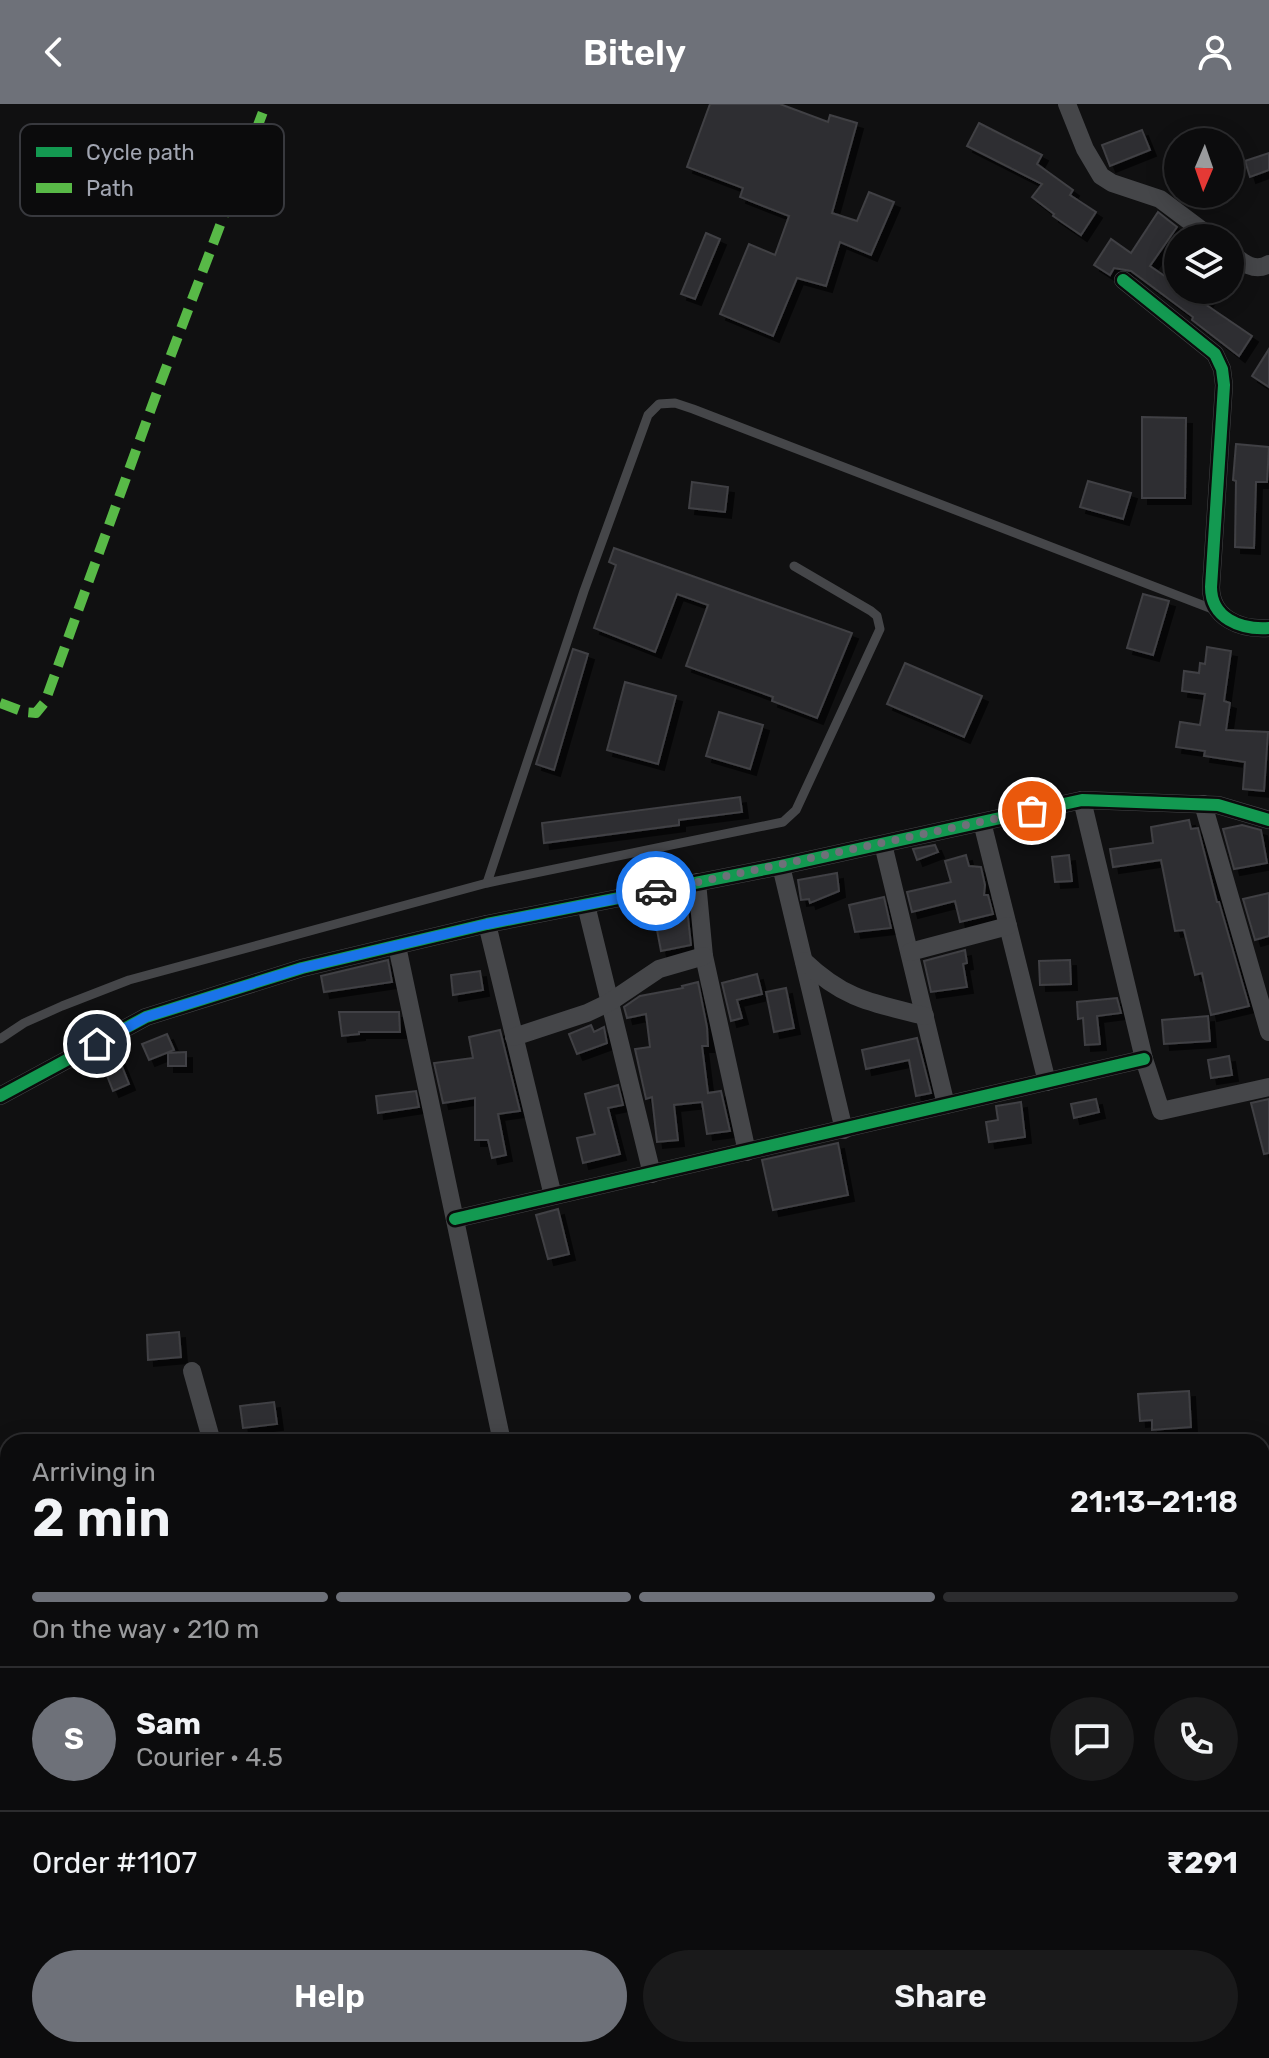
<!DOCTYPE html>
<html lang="en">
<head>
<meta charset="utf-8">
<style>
  :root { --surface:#0c0c0d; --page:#1a1a1b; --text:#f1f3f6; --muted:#9a9b9d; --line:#2c2c2e; --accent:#6e7179 }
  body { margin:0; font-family:Rubik,sans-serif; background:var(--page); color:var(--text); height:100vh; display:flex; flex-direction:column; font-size:30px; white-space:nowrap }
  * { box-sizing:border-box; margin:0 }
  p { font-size:26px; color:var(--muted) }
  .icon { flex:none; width:44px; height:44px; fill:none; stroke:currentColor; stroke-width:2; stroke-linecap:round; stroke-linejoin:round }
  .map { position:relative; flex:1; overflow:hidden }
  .drawer { position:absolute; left:0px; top:1330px; width:1270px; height:624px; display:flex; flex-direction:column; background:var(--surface); border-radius:24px 24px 0 0; box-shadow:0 4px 20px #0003,0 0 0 2px var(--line) }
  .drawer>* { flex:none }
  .needle { width:52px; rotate:182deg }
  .controls { position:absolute; left:1164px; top:24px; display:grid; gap:16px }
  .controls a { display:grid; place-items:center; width:80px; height:80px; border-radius:50%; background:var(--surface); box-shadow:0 4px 20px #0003,0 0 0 2px var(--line); font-size:40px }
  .pin { position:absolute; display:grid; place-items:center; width:68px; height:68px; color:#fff; margin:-34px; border:4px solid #fff; border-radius:50%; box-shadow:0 2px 8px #0007 }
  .courier { position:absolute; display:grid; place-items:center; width:80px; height:80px; margin:-40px; border:6px solid #1a73e8; border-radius:50%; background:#fff; color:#222; box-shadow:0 2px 10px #0007 }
  .head em { font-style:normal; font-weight:600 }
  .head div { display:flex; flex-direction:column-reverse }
  .head { display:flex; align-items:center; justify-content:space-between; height:136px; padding:0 32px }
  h1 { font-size:52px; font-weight:600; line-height:60px }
  .bar { display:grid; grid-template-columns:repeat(4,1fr); gap:12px 8px; align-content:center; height:96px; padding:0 32px }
  .bar i { height:10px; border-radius:6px; background:var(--line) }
  .bar .on { background:var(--accent) }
  .bar p { grid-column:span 4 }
  .line { display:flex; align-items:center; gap:20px; padding:0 32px; border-top:2px solid var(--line) }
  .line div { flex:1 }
  .round { display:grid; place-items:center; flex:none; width:84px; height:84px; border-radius:42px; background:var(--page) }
  .primary-button { display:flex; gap:16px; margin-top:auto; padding:16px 32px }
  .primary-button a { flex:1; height:92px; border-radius:48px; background:var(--accent); color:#fff; font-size:32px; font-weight:600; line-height:92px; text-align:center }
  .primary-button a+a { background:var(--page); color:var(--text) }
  header { display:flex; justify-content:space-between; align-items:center; height:104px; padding:0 32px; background:var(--accent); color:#fff; font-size:36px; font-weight:600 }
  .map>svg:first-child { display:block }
</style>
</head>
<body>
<header><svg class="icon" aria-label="back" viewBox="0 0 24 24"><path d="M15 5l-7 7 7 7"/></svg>Bitely<svg class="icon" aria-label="person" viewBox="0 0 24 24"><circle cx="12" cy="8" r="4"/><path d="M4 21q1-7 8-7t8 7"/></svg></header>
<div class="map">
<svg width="1269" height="1954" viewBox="0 0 1269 1954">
  <defs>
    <filter id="shadow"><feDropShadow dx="6" dy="6" stdDeviation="0" flood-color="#0009"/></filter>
  </defs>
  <rect width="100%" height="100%" fill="#101011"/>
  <g fill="#2f2f31" stroke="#404044" stroke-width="2" filter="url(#shadow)">
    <path d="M710,0H780L828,18L830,11L857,19L832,109L857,117L869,88L894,98L871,151L840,138L826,182L797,174L773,232L720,210L749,140L775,151L789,112L740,93L743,84L687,63Z"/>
    <path d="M979,19L1042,51L1037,60L1073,86L1070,91L1096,108L1081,131L1053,112L1054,110L1032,93L1042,80L967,42Z"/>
    <path d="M1142,26L1150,46L1110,62L1102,41Z"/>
    <path d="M1269,49V66L1250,73L1245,57Z"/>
    <path d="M1158,108L1177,123L1150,162L1178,181V186H1213L1205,200L1252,232L1239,252L1192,216L1193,213L1131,167L1114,164L1110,171L1094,161L1111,135L1131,149Z"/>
    <path d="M706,129L720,135L695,195L681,190Z"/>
    <path d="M1269,245V283L1252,272Z"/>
    <path d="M1142,313L1186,314L1185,394H1142Z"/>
    <path d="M1236,340L1269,343L1267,378H1256L1254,444L1235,443L1236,377L1233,376Z"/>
    <path d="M1088,377L1131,389L1123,415L1080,403Z"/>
    <path d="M692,378L728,383L725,408L689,404Z"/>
    <path d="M614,444L852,529L817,614L772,597L773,593L686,562L708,501L677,490L655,548L594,524L616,461L609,458Z"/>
    <path d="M1143,490L1169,497L1153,551L1127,544Z"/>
    <path d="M1207,543L1231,547L1224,597L1230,599L1226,626L1268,628L1264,687L1243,685L1245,658L1204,652L1205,647L1176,643L1180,618L1200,621L1205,590L1182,587L1184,567L1199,569L1200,559L1205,560Z"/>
    <path d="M573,545L588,550L554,666L536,660Z"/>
    <path d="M905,559L982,592L964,633L887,600Z"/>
    <path d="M625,578L676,592L658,660L607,646Z"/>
    <path d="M719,608L763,621L750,665L706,652Z"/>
    <path d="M740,693L742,708L679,716V721L544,739L542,719Z"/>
    <path d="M1189,716L1191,725L1198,724L1217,798H1219L1249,902L1211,911L1202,869L1195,871L1184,826L1175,827L1161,756L1113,763L1110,745L1153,739L1151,723Z"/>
    <path d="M1242,721L1261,726L1267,759L1234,765L1223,725Z"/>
    <path d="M935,741L938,748L917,756L913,745Z"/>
    <path d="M966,751L969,762L981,763L985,781L984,791H988L993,810L960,818L955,797L912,808L907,788L951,778L945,757Z"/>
    <path d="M1069,751L1072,777L1055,778L1052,753Z"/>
    <path d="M837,769L839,787L810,799L809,795L801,796L798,776Z"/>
    <path d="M1269,789V832L1255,836L1243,795Z"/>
    <path d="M884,793L891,824L855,828L849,801Z"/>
    <path d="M687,804L691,841L661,847L654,810Z"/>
    <path d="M965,846L967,859L963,860L967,883L931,888L924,857Z"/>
    <path d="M388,856L392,878L324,888L321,872Z"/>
    <path d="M1070,856L1071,880L1040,881L1039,857Z"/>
    <path d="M480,867L483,886L453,891L451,871Z"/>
    <path d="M757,870L762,890L737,896L742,914L731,917L722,879Z"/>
    <path d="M698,878L707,923L708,942H702L708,989L721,987L730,1027L707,1030L702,998L674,1001L678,1036L657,1038L652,993L646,995L635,945L650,943L646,910L627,914L624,903L640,892L683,884L682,882Z"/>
    <path d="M786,884L794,924L774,928L766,888Z"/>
    <path d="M1117,894L1121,909L1097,912L1100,940L1085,941L1083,914L1078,915L1077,898Z"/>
    <path d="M339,908H399L400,928H359V930L342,932Z"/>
    <path d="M1208,912L1210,937L1164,940L1162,916Z"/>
    <path d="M591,921L594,928L604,923L607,939L577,950L569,930Z"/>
    <path d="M500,926L520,1007L498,1010L506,1051L492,1054L488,1036H475V994L443,999L434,959L473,954L469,933Z"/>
    <path d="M167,930L174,946L149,956L142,940Z"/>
    <path d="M917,934L931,989L916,992L909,956L866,965L862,946Z"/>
    <path d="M186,948V962H168V949Z"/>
    <path d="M117,950L129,980L113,987L101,956Z"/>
    <path d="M1229,952L1232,971L1211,974L1208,956Z"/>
    <path d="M618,981L623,1001L608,1004L620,1050L583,1059L577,1034L595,1030L585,990Z"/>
    <path d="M416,987L419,1003L378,1009L376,992Z"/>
    <path d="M1096,995L1099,1008L1074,1014L1071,1000Z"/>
    <path d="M1269,995V1049L1264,1050L1251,999Z"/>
    <path d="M1021,998L1025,1033L989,1038L986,1018L998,1016L996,1002Z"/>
    <path d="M838,1039L848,1091L773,1106L762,1056Z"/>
    <path d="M558,1105L569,1150L548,1155L536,1111Z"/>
    <path d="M179,1228L181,1253L148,1256L147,1231Z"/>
    <path d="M1189,1287L1191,1323L1152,1326V1316L1140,1317L1138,1290Z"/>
    <path d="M274,1298L277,1320L243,1324L240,1302Z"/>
  </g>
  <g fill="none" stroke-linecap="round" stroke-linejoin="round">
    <g stroke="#454649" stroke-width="9">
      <path d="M487,779L584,487L648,311L659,300L675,299L693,305L1215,506"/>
      <path d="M0,935L24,919L62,902L129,876L487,779L783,718L796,706L880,525L877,512L871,507L794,462"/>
    </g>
    <g stroke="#454649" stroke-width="18">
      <path d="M1067,0L1085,45L1101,72L1112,79L1160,95L1212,134"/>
      <path d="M1230,148C1242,158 1254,169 1269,160"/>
      <path d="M1123,176L1215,250L1222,265L1224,281L1211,483C1211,514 1240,526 1269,524"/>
      <path d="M1082,696L1144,955L1161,1007L1269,983"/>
      <path d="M1203,700L1269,928"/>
      <path d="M982,718L1047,978"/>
      <path d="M883,740L946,1001"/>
      <path d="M781,762L844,1026"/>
      <path d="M697,778L704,852L747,1048"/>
      <path d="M586,801L652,1070"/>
      <path d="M487,820L553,1092"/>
      <path d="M397,842L502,1338"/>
      <path d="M910,848L1008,822"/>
      <path d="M804,857C845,896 872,899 925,912"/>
      <path d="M514,933L587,909L610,898L659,865L704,852"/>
      <path d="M0,992L146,913L302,864L487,820L781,762L1082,696L1218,701L1269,716"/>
      <path d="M455,1115L1144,955"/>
      <path d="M192,1267L212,1338"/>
      <path d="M1262,1437L1269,1436"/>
      <path d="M1262,1480L1269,1568"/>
      <path d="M1262,1640H1269"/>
      <path d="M1262,1788L1263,1809"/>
      <path d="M1262,1905H1269"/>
      <path d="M413,1946V1954"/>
      <path d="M509,1946L510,1954"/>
      <path d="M742,1946L743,1954"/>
      <path d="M864,1946L865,1954"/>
      <path d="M1167,1946L1168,1954"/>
      <path d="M79,1954V1946"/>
      <path d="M178,1954L179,1946"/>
      <path d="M289,1954V1946"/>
    </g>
    <path stroke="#58b947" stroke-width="10" stroke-dasharray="20 10" stroke-linecap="butt" d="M0,599L24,608L36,609L45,598L160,280L266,0"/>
    <g stroke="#0b0b0c" stroke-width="17">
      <g id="cycleway">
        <path d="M1123,176L1215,250L1222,265L1224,281L1211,483C1211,514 1240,526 1269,524"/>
        <path d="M0,992L146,913L302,864L487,820L781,762L1082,696L1218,701L1269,716"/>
        <path d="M455,1115L1144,955"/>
      </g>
    </g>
    <use href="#cycleway" stroke="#139951" stroke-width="12"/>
  </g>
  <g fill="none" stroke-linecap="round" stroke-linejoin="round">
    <path stroke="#6e7179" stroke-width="8" stroke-dasharray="0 14.4" d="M656,787L1032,707"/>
    <path stroke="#1a73e8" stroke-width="10" d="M97,940L146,913L302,864L487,820L656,787"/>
  </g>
  <rect x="20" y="20" width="264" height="92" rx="12" fill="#0b0b0c" stroke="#38393e" stroke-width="2"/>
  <rect x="36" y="43" width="36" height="10" fill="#139951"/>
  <rect x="36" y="79" width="36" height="10" fill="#58b947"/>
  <g font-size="22" fill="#a1a5b1">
    <text x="86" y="56">Cycle path</text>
    <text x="86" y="92">Path</text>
  </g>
</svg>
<div class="controls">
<a><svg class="needle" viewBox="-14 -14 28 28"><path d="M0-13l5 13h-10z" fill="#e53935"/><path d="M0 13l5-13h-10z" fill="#9a9b9d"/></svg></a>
<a><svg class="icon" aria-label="layers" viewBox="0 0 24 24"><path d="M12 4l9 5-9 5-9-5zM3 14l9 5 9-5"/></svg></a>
</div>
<div class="pin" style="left:1032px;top:707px;background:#ea580c"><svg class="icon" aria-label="bag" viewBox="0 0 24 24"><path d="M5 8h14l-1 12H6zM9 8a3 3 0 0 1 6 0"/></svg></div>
<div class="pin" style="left:97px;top:940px;background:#1f2937"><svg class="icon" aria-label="home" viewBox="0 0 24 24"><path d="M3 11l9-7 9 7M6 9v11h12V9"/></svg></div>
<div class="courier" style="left:656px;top:787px"><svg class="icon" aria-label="car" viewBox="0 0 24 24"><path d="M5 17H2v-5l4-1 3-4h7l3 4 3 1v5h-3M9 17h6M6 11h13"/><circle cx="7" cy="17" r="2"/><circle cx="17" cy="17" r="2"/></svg></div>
<section class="drawer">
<div class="head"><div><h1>2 min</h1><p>Arriving in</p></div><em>21:13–21:18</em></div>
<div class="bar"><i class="on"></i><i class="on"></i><i class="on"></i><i></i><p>On the way · 210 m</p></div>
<div class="line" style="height:144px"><b class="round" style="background:var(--accent);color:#fff">S</b><div><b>Sam</b><p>Courier · 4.5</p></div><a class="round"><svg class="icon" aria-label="chat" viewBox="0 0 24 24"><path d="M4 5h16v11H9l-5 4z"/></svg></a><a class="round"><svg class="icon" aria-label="phone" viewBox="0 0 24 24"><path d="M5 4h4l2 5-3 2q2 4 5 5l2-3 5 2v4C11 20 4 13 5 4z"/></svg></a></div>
<div class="line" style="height:104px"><div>Order #1107</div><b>₹291</b></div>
<div class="primary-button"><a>Help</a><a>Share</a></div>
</section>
</div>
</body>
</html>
